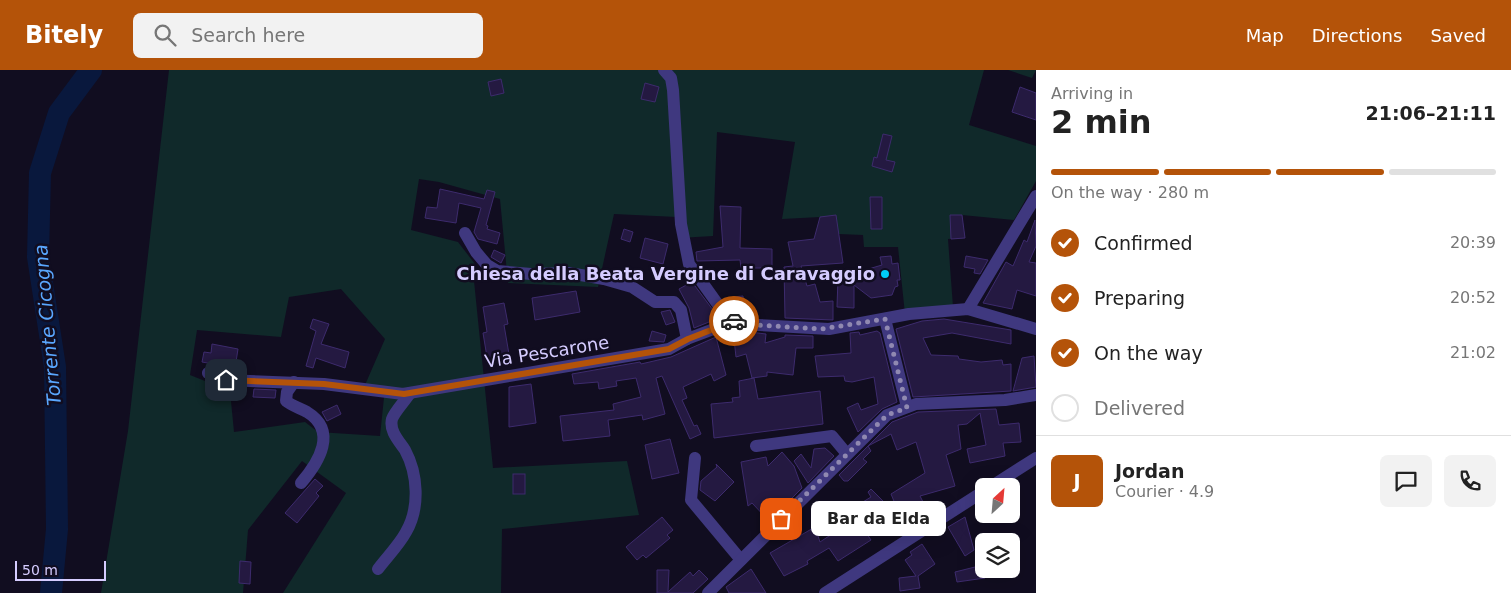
<!DOCTYPE html>
<html lang="en">
<head>
<meta charset="utf-8">
<style>
  :root { --surface:#fff; --page:#f2f2f2; --text:#222; --muted:#767676; --line:#e0e0e0; --accent:#b45309 }
  body { margin:0; font-family:"DejaVu Sans",sans-serif; background:var(--page); color:var(--text); height:100vh; display:flex; flex-direction:column; font-size:19px; white-space:nowrap }
  * { box-sizing:border-box; margin:0 }
  p { font-size:16px; color:var(--muted) }
  .icon { flex:none; width:28px; height:28px; fill:none; stroke:currentColor; stroke-width:2; stroke-linecap:round; stroke-linejoin:round }
  .map { position:relative; flex:1; overflow:hidden }
  .details { display:flex; flex-direction:column; background:var(--surface); width:475px }
  .details>* { flex:none }
  .needle { width:32px; rotate:26deg }
  .fabs { position:absolute; left:975px; top:408px; display:grid; gap:10px }
  .fabs a { display:grid; place-items:center; width:45px; height:45px; border-radius:8px; background:var(--surface); box-shadow:0 5px 20px #0002; font-size:25px }
  .scale { position:absolute; left:15px; bottom:12px; width:91px; box-sizing:border-box; padding-left:5px; border:2px solid #d5ccff; border-top:0; font-size:14px; line-height:18px; white-space:nowrap; color:#d5ccff; -webkit-text-stroke:4px #110d20; paint-order:stroke }
  .pin { position:absolute; display:grid; place-items:center; width:42px; height:42px; color:#fff; margin:-21px; border-radius:10px; box-shadow:0 2px 8px #0006 }
  .courier { position:absolute; display:grid; place-items:center; width:50px; height:50px; margin:-25px; border:4px solid #b45309; border-radius:50%; background:#fff; color:#222; box-shadow:0 1px 6px #0007 }
  .bubble { position:absolute; height:35px; border-radius:8px; background:var(--surface); box-shadow:0 5px 20px #0002; font-size:16px; font-weight:600; line-height:35px; text-align:center }
  .overview em { font-style:normal; font-weight:600 }
  .overview div { display:flex; flex-direction:column-reverse }
  .overview { display:flex; align-items:center; justify-content:space-between; height:85px; padding:0 15px }
  h1 { font-size:32px; font-weight:600; line-height:38px }
  .bar { display:grid; grid-template-columns:repeat(4,1fr); gap:8px 5px; align-content:center; height:60px; padding:0 15px }
  .bar i { height:6px; border-radius:4px; background:var(--line) }
  .bar .current { background:var(--accent) }
  .bar p { grid-column:span 4 }
  .line { display:flex; align-items:center; gap:12px; padding:0 15px; border-top:1px solid var(--line) }
  .line div { flex:1 }
  .round { display:grid; place-items:center; flex:none; width:52px; height:52px; border-radius:8px; background:var(--page) }
  ol { padding:0 15px; list-style:none }
  li { display:flex; align-items:center; gap:15px; height:55px }
  li p { margin-inline-start:auto }
  li .icon { padding:5px; border-radius:50%; background:var(--accent); color:#fff; stroke-width:4 }
  li:last-child { color:var(--muted) }
  li i { width:28px; height:28px; border:2px solid var(--line); border-radius:50% }
  header { display:flex; align-items:center; gap:30px; box-sizing:border-box; height:70px; padding:0 25px; background:var(--accent); color:#fff }
  header strong { font-size:24px }
  nav { display:flex; gap:28px; margin-inline-start:auto; font-size:18px }
  .search { width:350px; height:45px; background:var(--page); display:flex; align-items:center; gap:12px; box-sizing:border-box; padding:0 18px; border-radius:8px; color:var(--muted); font-size:19px }
  main { display:flex; flex:1; min-height:0 }
  .map>svg:first-child { display:block }
</style>
</head>
<body>
<header>
<strong>Bitely</strong>
<div class="search"><svg class="icon" aria-label="search" viewBox="0 0 24 24"><circle cx="10" cy="10" r="6"/><path d="M15 15l6 6"/></svg>Search here</div>
<nav><a>Map</a><a>Directions</a><a>Saved</a></nav>
</header>
<main>
<div class="map">
<svg width="1036" height="523" viewBox="0 0 1036 523">
  <rect width="100%" height="100%" fill="#110d20"/>
  <g fill="#10292a" fill-rule="evenodd">
    <path d="M169,0H984L969,55L1036,76V111L1014,150L962,145L965,168L948,169L953,237L905,244L898,177H864L863,165L839,164L820,147L782,149L795,72L717,62L713,166L679,168L677,147L614,144L598,217L508,213L500,129L439,112L419,109L411,160L458,172L475,194L474,211L493,398L627,391L639,445L502,459L501,523H283L346,423L302,391L248,460L243,523H101L128,361ZM341,219L385,269L365,315L385,318L380,366L318,362L305,352L234,362L230,321L190,305L197,260L281,267L289,227Z"/>
    <path d="M1008,0H1036L1032,8Z"/>
  </g>
  <g fill="none" stroke-linecap="round" stroke-linejoin="round">
    <path stroke="#09183d" stroke-width="22" d="M51,523L57,459L55,297L38,187L40,103L59,43L91,0"/>
  </g>
  <g fill="#241941" stroke="#3d2b6d">
    <path d="M501,9L504,23L491,26L488,12Z"/>
    <path d="M645,13L659,17L655,32L641,29Z"/>
    <path d="M1020,17L1036,23V50L1012,42Z"/>
    <path d="M883,64L892,66L886,90L895,92L892,102L872,96L874,87L877,88Z"/>
    <path d="M440,119L484,129L487,120L495,122L486,155L488,156L487,159L500,163L497,174L478,169L474,162L481,138L459,133L456,153L425,148L427,137L437,138Z"/>
    <path d="M870,127H882V159H871Z"/>
    <path d="M720,136L741,137L740,178L772,179V198H741L740,190L697,191L696,182L723,177Z"/>
    <path d="M836,145L843,193L801,196L807,216L815,214L820,232L833,231V250L785,248L784,197L793,196L788,172L814,169L820,147Z"/>
    <path d="M950,145H962L965,168L951,169Z"/>
    <path d="M1035,150L1036,176L1029,192L1036,193V226L1017,220L1012,239L983,233L1006,192L1013,196L1024,170L1027,172Z"/>
    <path d="M624,159L633,162L630,172L621,169Z"/>
    <path d="M645,168L668,174L663,194L640,188Z"/>
    <path d="M494,180L505,185L501,193L491,187Z"/>
    <path d="M891,186L892,194L898,193L900,210H897L898,216L895,217L892,225L871,228L854,215V238L837,237L838,208L882,195L880,187Z"/>
    <path d="M966,186L988,190L980,204L974,203L975,199L964,197Z"/>
    <path d="M692,212L719,248L694,258L689,238L679,219Z"/>
    <path d="M576,221L580,242L535,250L532,228Z"/>
    <path d="M743,226L744,240H736L732,237V227Z"/>
    <path d="M504,233L508,254L504,255L510,290L488,293L483,263L487,262L483,237Z"/>
    <path d="M670,240L675,252L666,255L661,242Z"/>
    <path d="M313,249L329,254L321,274L349,282L345,298L316,288L313,298L306,296L316,261L310,258Z"/>
    <path d="M944,249L1011,260V274L952,263L923,268L931,285L958,286L959,289L981,292L1002,290L1003,295L1011,294V321L913,327L896,259L922,251Z"/>
    <path d="M733,260L766,264L765,273L785,267V265L813,266V278H796L793,305L767,302V306L752,308L746,284L736,287Z"/>
    <path d="M652,261L666,265L664,272L649,271Z"/>
    <path d="M877,261L880,263L897,332L882,339L858,362L847,338L858,333L861,340L878,334L874,307L852,312L845,311L844,306L818,307L815,286L851,283L850,263L859,262L860,265Z"/>
    <path d="M716,267L726,305L714,311L711,304L683,317L687,328L682,330L694,356L697,355L701,364L690,369L662,306L656,308L665,344L643,350L642,345L608,350L610,366L563,371L560,346L614,340L613,334L641,327L636,308L616,311L617,316L599,319L598,312L574,314L572,304L640,292L641,294L671,287Z"/>
    <path d="M212,274L238,279L235,298L202,292L204,282L211,283Z"/>
    <path d="M1034,286L1036,317L1013,321L1022,288Z"/>
    <path d="M754,308L758,329L820,321L823,354L714,368L711,334L733,332L732,328L740,327L739,311Z"/>
    <path d="M531,314L536,353L509,357V317Z"/>
    <path d="M254,319L276,320L275,328L253,327Z"/>
    <path d="M337,335L341,344L327,351L322,342Z"/>
    <path d="M996,339L999,355L1019,353L1021,372L1003,373L1005,386L970,393L967,379L986,375L980,343L967,354L958,355L961,379L946,385L955,416L920,426L924,434L901,448L891,424L925,403L916,372L897,380L891,364L868,376L871,381L863,389L867,392L848,411H844L839,405L892,352L918,342Z"/>
    <path d="M670,369L679,403L652,409L645,375Z"/>
    <path d="M825,378L834,386L808,413L794,391L801,384L811,398L814,379Z"/>
    <path d="M782,382L794,396L802,418L769,451L752,433L748,436L741,392L766,387L768,396Z"/>
    <path d="M716,394L734,412L715,431L700,420L701,411L717,397Z"/>
    <rect x="513" y="404" width="12" height="20"/>
    <path d="M315,409L323,416L316,423L319,426L297,453L285,443Z"/>
    <path d="M871,419L902,450L891,458L881,443L879,444L876,439L858,451L871,470L838,491L829,478L807,491L808,494L784,506L770,483L815,457L820,472L838,460L832,451L871,427L868,422Z"/>
    <path d="M662,447L673,460L667,465L670,468L646,488L643,485L637,490L626,477Z"/>
    <path d="M965,447L974,480L965,486L948,457Z"/>
    <path d="M922,474L935,494L918,506L920,518L900,521L899,508L916,506L905,490L912,485L910,482Z"/>
    <path d="M240,491L251,492L250,514L239,513Z"/>
    <path d="M983,495L985,508L957,512L955,502Z"/>
    <path d="M751,499L766,523H729L726,517Z"/>
    <path d="M657,500H669L668,522L690,502L693,506L699,500L708,509L693,523H657Z"/>
  </g>
  <g fill="none" stroke-linecap="round" stroke-linejoin="round">
    <g stroke="#3f387f" stroke-width="12">
      <path d="M664,0L671,8L673,20L681,154L689,194L719,236L740,254L829,259L909,244L968,239L1036,259"/>
      <path d="M465,163L476,182L487,195L497,201L531,204L569,203L604,209L632,217L655,232H674L681,240L687,269"/>
      <path d="M968,239L1036,126"/>
      <path d="M885,249L907,337"/>
      <path d="M208,303L226,310L324,314L403,324L669,279L687,269L735,251"/>
      <path d="M294,312L287,322L286,331C292,336 300,338 307,342C338,361 319,392 301,413"/>
      <path d="M756,376L832,366L847,384"/>
      <path d="M695,388L691,430L741,490"/>
      <path d="M992,416L1036,388"/>
      <path d="M378,499C387,487 399,475 406,462C420,438 418,404 405,380C399,371 389,361 392,349C395,341 405,331 410,323"/>
      <path d="M708,523L887,345L916,334L1005,330L1036,325"/>
      <path d="M825,523L984,421"/>
    </g>
  </g>
  <g fill="none" stroke-linecap="round" stroke-linejoin="round">
    <path stroke="#9089b1" stroke-width="5" stroke-dasharray="0 9" d="M734,251L740,254L821,259L885,249L907,338L887,345L781,449"/>
    <path stroke="#b45309" stroke-width="6" d="M226,310L324,314L404,324L669,279L688,269L734,251"/>
  </g>
  <circle fill="#00cdf7" stroke="#110d20" stroke-width="2" cx="885" cy="204" r="5"/>
  <g text-anchor="middle" stroke-width="5" stroke-linejoin="round" paint-order="stroke">
    <g font-size="18" font-weight="bold" fill="#d5ccff" stroke="#110d20" text-anchor="end">
      <text x="875" y="210">Chiesa della Beata Vergine di Caravaggio</text>
    </g>
    <g font-size="18" fill="#d5ccff" stroke="#110d20">
      <text transform="translate(547 282) rotate(-9)" y="6">Via Pescarone</text>
    </g>
    <g font-size="19" font-style="italic" fill="#5aa7ff" stroke="#110d20">
      <text transform="translate(47 255) rotate(-95)" y="7">Torrente Cicogna</text>
    </g>
  </g>
</svg>
<div class="fabs">
<a><svg class="needle" viewBox="-14 -14 28 28"><path d="M0-13l5 13h-10z" fill="#e53935"/><path d="M0 13l5-13h-10z" fill="#767676"/></svg></a>
<a><svg class="icon" aria-label="layers" viewBox="0 0 24 24"><path d="M12 4l9 5-9 5-9-5zM3 14l9 5 9-5"/></svg></a>
</div>
<div class="scale">50 m</div>
<div class="pin" style="left:781px;top:449px;background:#ea580c"><svg class="icon" aria-label="bag" viewBox="0 0 24 24"><path d="M5 8h14l-1 12H6zM9 8a3 3 0 0 1 6 0"/></svg></div>
<div class="pin" style="left:226px;top:310px;background:#1f2937"><svg class="icon" aria-label="home" viewBox="0 0 24 24"><path d="M3 11l9-7 9 7M6 9v11h12V9"/></svg></div>
<div class="courier" style="left:734px;top:251px"><svg class="icon" aria-label="car" viewBox="0 0 24 24"><path d="M5 17H2v-5l4-1 3-4h7l3 4 3 1v5h-3M9 17h6M6 11h13"/><circle cx="7" cy="17" r="2"/><circle cx="17" cy="17" r="2"/></svg></div>
<div class="bubble" style="left:811px;top:431px;width:135px">Bar da Elda</div>
</div>
<section class="details">
<div class="overview"><div><h1>2 min</h1><p>Arriving in</p></div><em>21:06–21:11</em></div>
<div class="bar"><i class="current"></i><i class="current"></i><i class="current"></i><i></i><p>On the way · 280 m</p></div>
<ol>
<li><svg class="icon" aria-label="check" viewBox="0 0 24 24"><path d="M5 12l5 5 9-10"/></svg>Confirmed<p>20:39</p></li>
<li><svg class="icon" aria-label="check" viewBox="0 0 24 24"><path d="M5 12l5 5 9-10"/></svg>Preparing<p>20:52</p></li>
<li><svg class="icon" aria-label="check" viewBox="0 0 24 24"><path d="M5 12l5 5 9-10"/></svg>On the way<p>21:02</p></li>
<li><i></i>Delivered</li>
</ol>
<div class="line" style="height:90px"><b class="round" style="background:var(--accent);color:#fff">J</b><div><b>Jordan</b><p>Courier · 4.9</p></div><a class="round"><svg class="icon" aria-label="chat" viewBox="0 0 24 24"><path d="M4 5h16v11H9l-5 4z"/></svg></a><a class="round"><svg class="icon" aria-label="phone" viewBox="0 0 24 24"><path d="M5 4h4l2 5-3 2q2 4 5 5l2-3 5 2v4C11 20 4 13 5 4z"/></svg></a></div>
</section>
</main>
</body>
</html>
